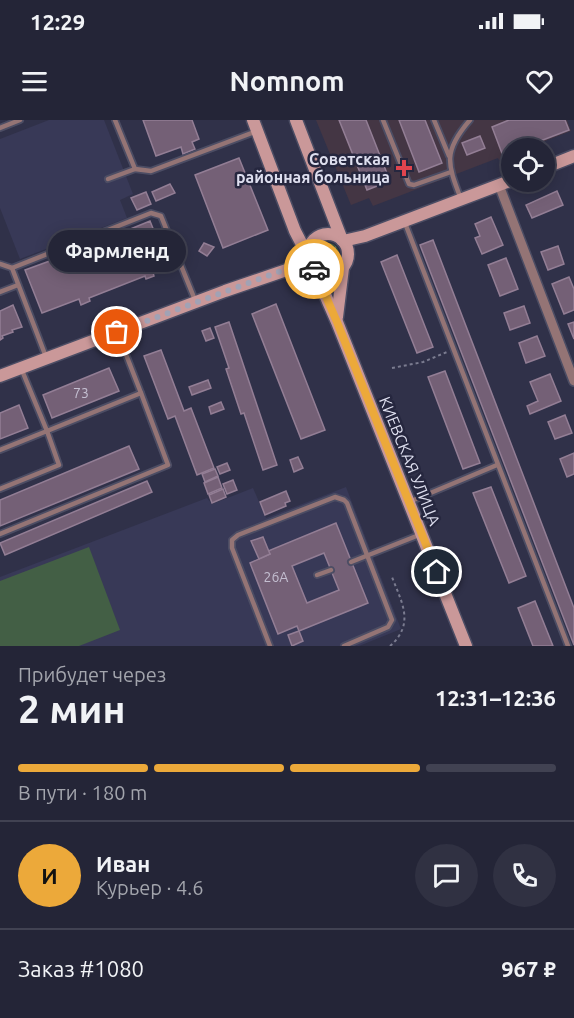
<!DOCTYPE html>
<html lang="ru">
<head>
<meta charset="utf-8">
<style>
  :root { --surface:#242537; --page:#303142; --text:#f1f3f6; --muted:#a3a5ad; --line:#414252; --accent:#eca93a }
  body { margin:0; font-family:Ubuntu,sans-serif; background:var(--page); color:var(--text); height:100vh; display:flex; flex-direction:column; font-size:22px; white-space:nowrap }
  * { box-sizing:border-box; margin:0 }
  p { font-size:20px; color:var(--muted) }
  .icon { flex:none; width:33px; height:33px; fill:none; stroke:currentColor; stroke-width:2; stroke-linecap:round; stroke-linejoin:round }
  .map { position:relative; height:526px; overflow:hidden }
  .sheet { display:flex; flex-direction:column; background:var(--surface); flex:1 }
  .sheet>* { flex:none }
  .buttons { position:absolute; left:501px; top:18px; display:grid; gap:12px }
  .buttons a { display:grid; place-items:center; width:54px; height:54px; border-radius:50%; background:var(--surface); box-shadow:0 3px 15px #0003,0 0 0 2px var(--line); font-size:30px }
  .pin { position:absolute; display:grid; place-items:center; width:51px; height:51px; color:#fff; margin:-26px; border:3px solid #fff; border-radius:50%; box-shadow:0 2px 6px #0007 }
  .courier { position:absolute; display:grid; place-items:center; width:60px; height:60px; margin:-30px; border:4px solid #eca93a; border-radius:50%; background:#fff; color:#222; box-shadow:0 2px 8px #0007 }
  .bubble { position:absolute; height:42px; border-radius:21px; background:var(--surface); box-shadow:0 3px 15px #0003,0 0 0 2px var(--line); font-size:20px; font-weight:700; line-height:42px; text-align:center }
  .head em { font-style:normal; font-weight:700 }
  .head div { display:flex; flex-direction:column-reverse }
  .head { display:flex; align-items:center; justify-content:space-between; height:102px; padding:0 18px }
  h1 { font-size:39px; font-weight:700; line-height:45px }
  .bar { display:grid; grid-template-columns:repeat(4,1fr); gap:9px 6px; align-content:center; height:72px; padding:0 18px }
  .bar i { height:8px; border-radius:4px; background:var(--line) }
  .bar .active { background:var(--accent) }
  .bar p { grid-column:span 4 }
  .line { display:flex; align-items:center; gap:15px; padding:0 18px; border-top:2px solid var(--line) }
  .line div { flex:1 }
  .round { display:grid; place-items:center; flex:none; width:63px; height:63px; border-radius:32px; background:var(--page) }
  .status { display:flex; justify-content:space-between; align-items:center; height:42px; padding:0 30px; background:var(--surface); direction:ltr }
  .status svg { height:16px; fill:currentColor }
  header { display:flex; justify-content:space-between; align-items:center; height:78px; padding:0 18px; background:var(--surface); font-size:27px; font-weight:700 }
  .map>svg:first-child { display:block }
</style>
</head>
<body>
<div class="status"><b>12:29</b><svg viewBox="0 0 49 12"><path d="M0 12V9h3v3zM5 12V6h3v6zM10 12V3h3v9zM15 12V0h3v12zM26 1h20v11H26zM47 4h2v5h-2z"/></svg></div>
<header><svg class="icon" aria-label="menu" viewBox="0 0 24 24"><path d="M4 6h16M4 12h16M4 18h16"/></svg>Nomnom<svg class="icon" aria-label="heart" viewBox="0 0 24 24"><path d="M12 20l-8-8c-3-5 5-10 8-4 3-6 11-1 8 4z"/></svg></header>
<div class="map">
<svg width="574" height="526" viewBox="0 0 574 526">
  <defs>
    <pattern id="grass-tufts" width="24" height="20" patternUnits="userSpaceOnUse" patternTransform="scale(1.5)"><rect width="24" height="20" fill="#435f45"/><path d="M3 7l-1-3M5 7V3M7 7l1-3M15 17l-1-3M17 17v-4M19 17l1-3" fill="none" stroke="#5e7660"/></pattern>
  </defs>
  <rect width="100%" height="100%" fill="#303149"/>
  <g fill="#383957">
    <path d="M49,0H104L133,74L120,80L127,98L20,139L0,88V19Z"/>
    <path d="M346,367L401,509L359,526H0V457L207,378L212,384L253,368L266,398Z"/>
  </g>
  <path fill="#443644" d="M316,0H567L571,11L527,28H512L511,35L499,40L498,38L373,86L369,78L351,85Z"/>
  <circle fill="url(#grass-tufts)" cx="328" cy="134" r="11"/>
  <path fill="#435f45" d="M89,427L120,510L79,526H0V461Z"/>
  <g fill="#746076" stroke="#937e95" stroke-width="1.5" fill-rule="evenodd">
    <path d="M143,0H192L199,19L192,22L195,29L183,34L181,27L156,36Z"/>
    <path d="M339,0H366L390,61L367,70Z"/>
    <path d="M399,0H425L442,43L419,52Z"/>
    <path d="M509,0H565L569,10L522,28H512V33L503,36L492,7Z"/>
    <path d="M480,16L485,28L467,35L462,23Z"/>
    <path d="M239,38L268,110L223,128L195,55Z"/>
    <path d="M170,64L175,73L156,81L152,72Z"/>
    <path d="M557,71L563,85L532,98L526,85Z"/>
    <path d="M146,72L151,84L137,90L131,78Z"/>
    <path d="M491,97L503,125L482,134L475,118L480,116L475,104Z"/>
    <path d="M150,101L167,143L152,149L154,156L146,159L145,156L89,178L90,181L81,185L79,179L42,193L25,150L58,138L60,141L71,137L75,149L134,127L128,110Z"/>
    <path d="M433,120L574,488V525L420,125Z"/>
    <path d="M204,123L214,127L207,136L199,131Z"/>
    <path d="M558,126L564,144L548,150L541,132Z"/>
    <path d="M397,135L433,227L417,233L381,142Z"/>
    <path d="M506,138L518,169L500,176L488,145Z"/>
    <path d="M569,157L574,169V190L564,194L552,164Z"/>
    <path d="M276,184L325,310L301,319L252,194Z"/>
    <path d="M13,185L22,207L12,210L13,212L2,216L3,218L0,220V191Z"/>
    <path d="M524,186L530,203L510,210L504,193Z"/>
    <path d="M229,202L277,345L263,350L244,293L241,294L226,249L229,248L215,207Z"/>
    <path d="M574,202V219L568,204Z"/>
    <path d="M210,208L214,218L206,221L202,211Z"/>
    <path d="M537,216L545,236L526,243L519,223Z"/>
    <path d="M161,230L184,291L191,288L214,348L197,355L175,296L168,299L144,236Z"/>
    <path d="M109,248L119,271L52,298L43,275Z"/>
    <path d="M445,251L480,343L463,349L428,257Z"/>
    <path d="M550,254L561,281L530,294L527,286L538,281L530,262Z"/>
    <path d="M208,260L211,268L192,275L189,267Z"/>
    <path d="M221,282L224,289L211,294L209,287Z"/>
    <path d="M19,285L28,308L0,319V293Z"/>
    <path d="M565,295L572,313L555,319L548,302Z"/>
    <path d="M129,326L139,349L0,406V380Z"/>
    <path d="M574,333V354L567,357L560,339Z"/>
    <path d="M298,337L303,348L294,352L290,340Z"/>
    <path d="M227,343L230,350L220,354L217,347Z"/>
    <path d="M215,349L218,356L205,362L202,354Z"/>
    <path d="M218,357L222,368L208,374L204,363Z"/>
    <path d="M233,360L237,370L227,374L223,364Z"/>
    <path d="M147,361L152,372L5,435L0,423Z"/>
    <path d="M491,367L526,456L509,463L473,373Z"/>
    <path d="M223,369L226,377L212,383L209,375Z"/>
    <path d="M286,371L290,381L285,383L286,386L265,395L260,382Z"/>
    <path d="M336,403L368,483L299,511L297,506L278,514L250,443L270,434L268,431ZM324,433L339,470L307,483L292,446Z"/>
    <path d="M263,417L270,434L259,439L251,421Z"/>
    <path d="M535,481L553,526H533L518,488Z"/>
    <path d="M299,511L303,521L292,526L288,515Z"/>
  </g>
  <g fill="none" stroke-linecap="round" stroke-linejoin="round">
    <g stroke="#4c4d64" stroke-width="8">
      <g id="lane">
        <path d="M115,0L135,49L151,51L257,11"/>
        <path d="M383,0L409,64L414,65L451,52"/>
        <path d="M434,0L449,36"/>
        <path d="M0,8L20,0"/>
        <path d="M108,59L135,49"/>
        <path d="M461,79C447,43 443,31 470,0"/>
        <path d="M405,103L568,526"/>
        <path d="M0,144L12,148L46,237"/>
        <path d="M12,148L151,93L161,96L195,180"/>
        <path d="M0,172L18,165"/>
        <path d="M21,248L47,311L141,273L118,214"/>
        <path d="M0,330L47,311L59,345L0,369"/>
        <path d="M409,382L497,345"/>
        <path d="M0,414L168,345L141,273"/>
        <path d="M351,442L419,415"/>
        <path d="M317,455L331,450"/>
        <path d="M270,526L232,428V420L238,415L335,377L344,380L347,383L392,500L388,507L344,526"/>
      </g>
    </g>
    <g stroke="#4c4d64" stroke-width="12">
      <path id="street" d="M499,65L574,261"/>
    </g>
    <g stroke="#4c4d64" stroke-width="15">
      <g id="secondary">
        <path d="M253,0L295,111L309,138"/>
        <path d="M296,0L342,120"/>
        <path d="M544,48L574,36"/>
        <circle cx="328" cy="134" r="20"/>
        <path d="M343,121L365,116L512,60"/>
        <path d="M312,145L337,202L466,526"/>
        <path d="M337,197L343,148"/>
        <path d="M0,256L225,171L310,142"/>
      </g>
    </g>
    <g stroke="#7b7c90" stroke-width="2" stroke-dasharray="3 3" stroke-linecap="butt">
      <path d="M392,248L423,242L447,232"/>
      <path d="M390,526C415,504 402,483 392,457"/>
    </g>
    <use href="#lane" stroke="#947475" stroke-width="4.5"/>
    <use href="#street" stroke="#947475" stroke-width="9"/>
    <use href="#secondary" stroke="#ca9899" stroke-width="12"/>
  </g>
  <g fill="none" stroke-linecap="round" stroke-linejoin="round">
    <path stroke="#a1a2b5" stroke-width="6" stroke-dasharray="0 10.8" d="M117,212L294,146L310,142L314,149"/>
    <path stroke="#eca93a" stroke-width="8" d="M314,149L337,202L437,452"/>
  </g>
  <path fill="#e0444e" stroke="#26273f" stroke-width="2" d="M401 39h6v6h6v6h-6v6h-6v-6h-6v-6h6z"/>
  <g text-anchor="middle" stroke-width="5" stroke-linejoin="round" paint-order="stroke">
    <g font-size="14" fill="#c4bfd1">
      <text x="81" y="278">73</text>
      <text x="276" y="462">26А</text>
    </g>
    <g font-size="16" font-weight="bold" fill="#dedfef" stroke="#26273f" text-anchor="end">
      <text x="390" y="45">Советская<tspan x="390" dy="18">районная больница</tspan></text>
    </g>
    <g font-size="16" fill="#dedfef" stroke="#26273f">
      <text transform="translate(410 341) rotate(68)" y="6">КИЕВСКАЯ УЛИЦА</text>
    </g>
  </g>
</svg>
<div class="buttons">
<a><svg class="icon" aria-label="locate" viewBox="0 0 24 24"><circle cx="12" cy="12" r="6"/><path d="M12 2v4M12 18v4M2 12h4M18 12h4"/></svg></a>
</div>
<div class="pin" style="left:117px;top:212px;background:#ea580c"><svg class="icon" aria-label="bag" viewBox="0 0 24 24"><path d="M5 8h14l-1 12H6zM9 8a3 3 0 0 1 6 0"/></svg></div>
<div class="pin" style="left:437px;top:452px;background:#1f2937"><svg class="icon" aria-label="home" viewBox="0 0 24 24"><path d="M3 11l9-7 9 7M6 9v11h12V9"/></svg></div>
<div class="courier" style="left:314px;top:149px"><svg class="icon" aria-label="car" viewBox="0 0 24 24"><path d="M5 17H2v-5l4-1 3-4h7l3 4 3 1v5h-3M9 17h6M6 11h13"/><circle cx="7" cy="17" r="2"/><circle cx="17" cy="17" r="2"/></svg></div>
<div class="bubble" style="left:48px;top:110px;width:138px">Фармленд</div>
</div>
<section class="sheet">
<div class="head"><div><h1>2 мин</h1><p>Прибудет через</p></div><em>12:31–12:36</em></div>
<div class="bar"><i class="active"></i><i class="active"></i><i class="active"></i><i></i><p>В пути · 180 m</p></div>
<div class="line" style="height:108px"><b class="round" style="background:var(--accent);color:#111">И</b><div><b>Иван</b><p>Курьер · 4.6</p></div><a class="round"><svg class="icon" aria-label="chat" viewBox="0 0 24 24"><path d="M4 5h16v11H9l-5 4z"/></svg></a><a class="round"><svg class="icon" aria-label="phone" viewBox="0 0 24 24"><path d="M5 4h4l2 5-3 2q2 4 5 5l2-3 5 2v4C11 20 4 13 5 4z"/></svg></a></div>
<div class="line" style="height:78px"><div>Заказ #1080</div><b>967 ₽</b></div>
</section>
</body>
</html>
